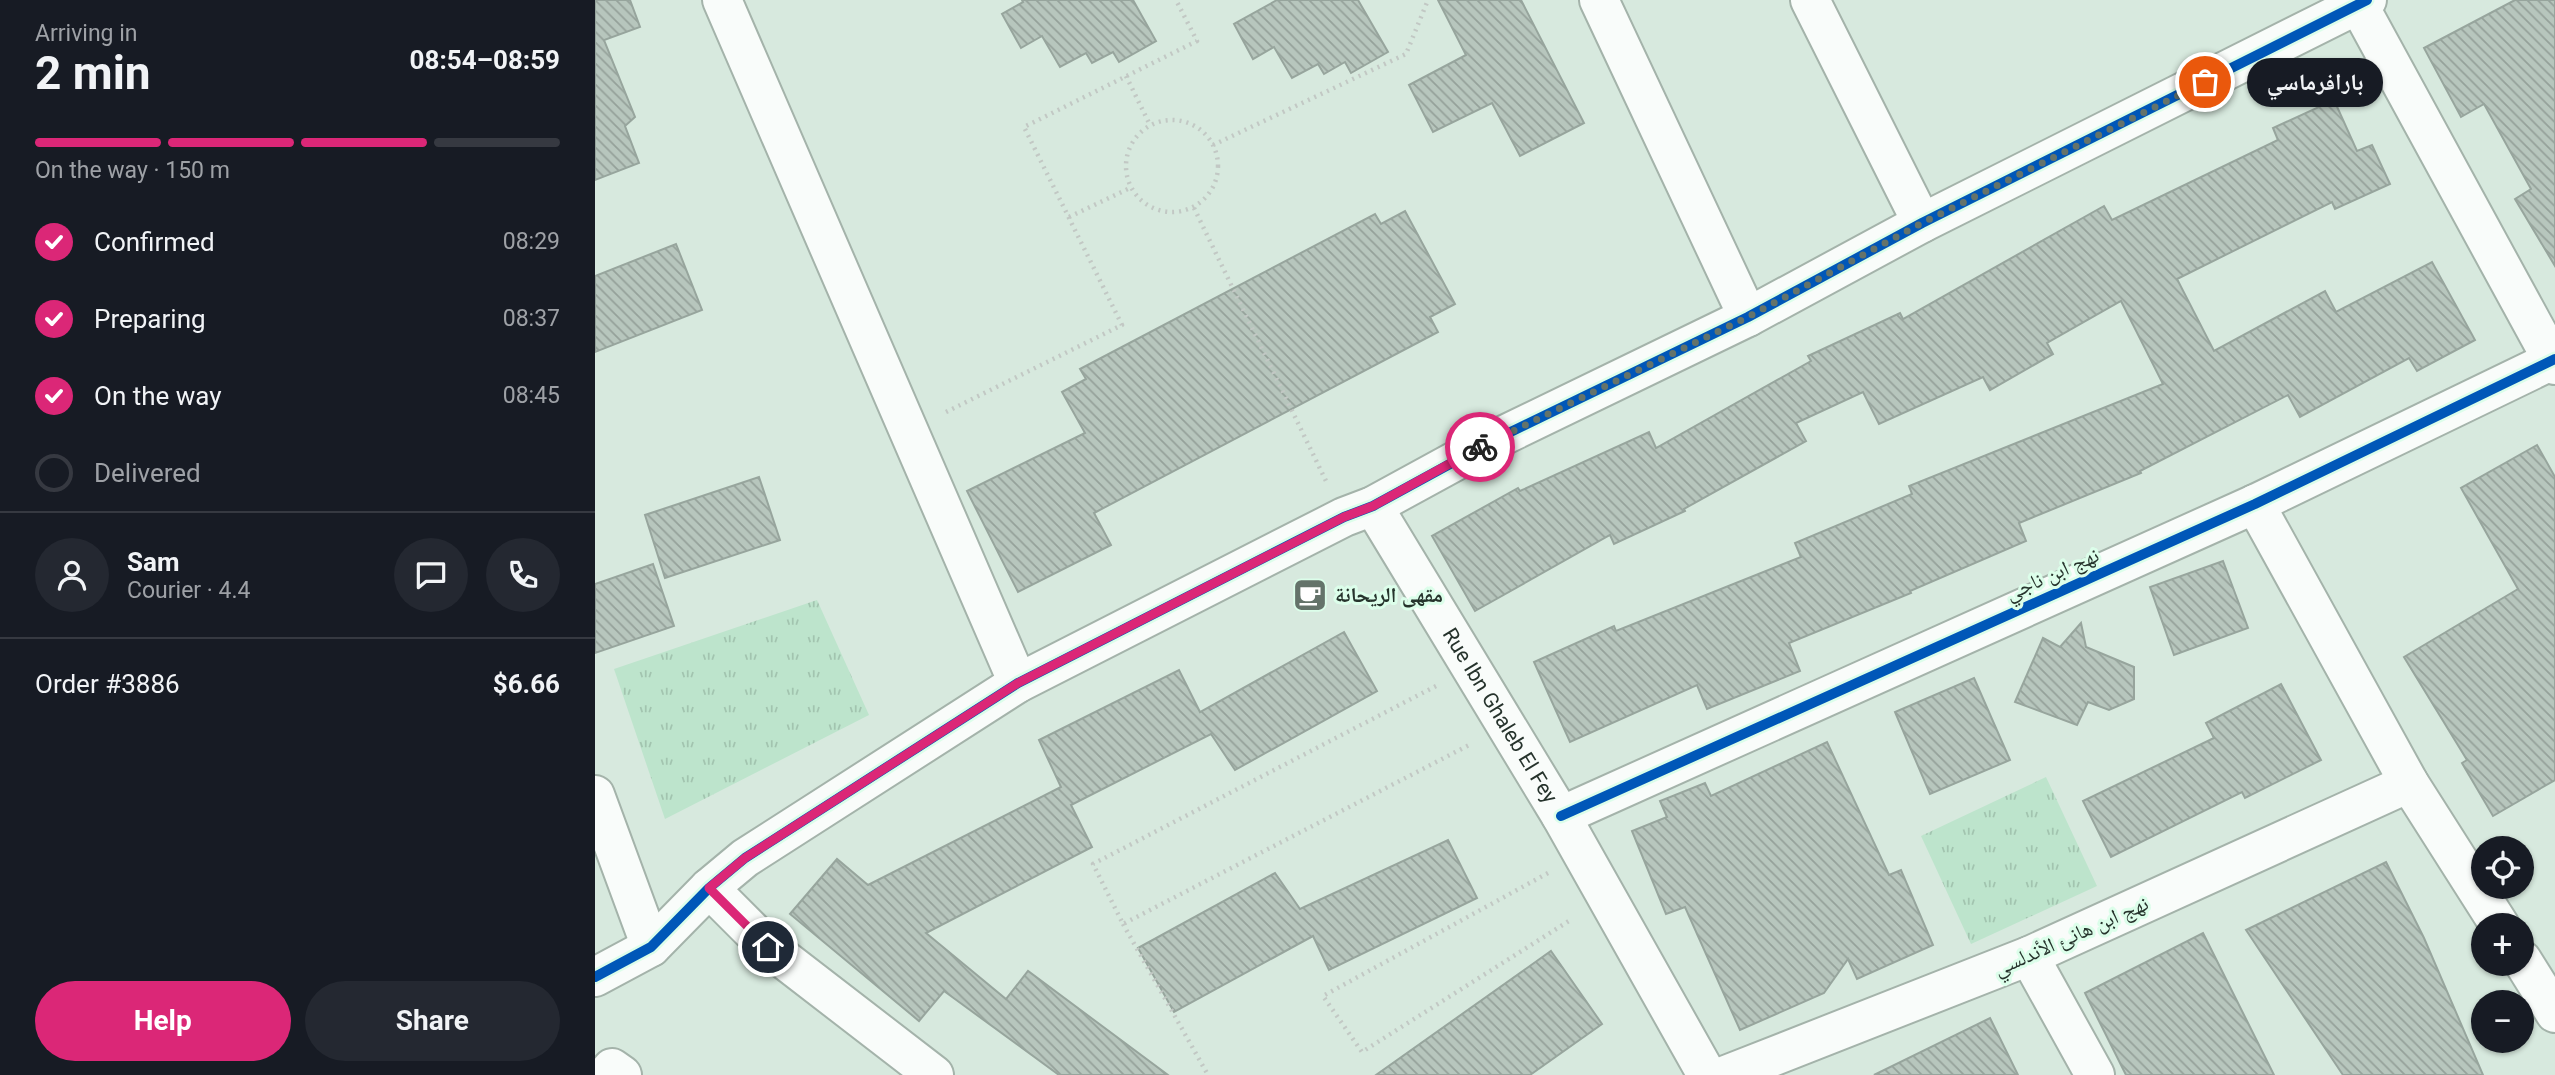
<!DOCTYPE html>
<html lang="en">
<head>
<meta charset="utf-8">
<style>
  :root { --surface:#171b24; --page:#242831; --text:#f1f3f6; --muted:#9ea1a6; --line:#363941; --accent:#db2777 }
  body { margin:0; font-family:Roboto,"Noto Naskh Arabic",sans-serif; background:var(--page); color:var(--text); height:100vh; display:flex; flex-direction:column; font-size:26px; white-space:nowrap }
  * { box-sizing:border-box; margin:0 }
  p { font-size:23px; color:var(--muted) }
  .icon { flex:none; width:38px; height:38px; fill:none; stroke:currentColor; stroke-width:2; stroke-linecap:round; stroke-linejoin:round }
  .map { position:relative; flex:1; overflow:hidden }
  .side { display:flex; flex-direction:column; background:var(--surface); width:595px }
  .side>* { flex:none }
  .controls { position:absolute; left:1876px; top:836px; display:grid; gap:14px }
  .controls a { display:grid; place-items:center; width:63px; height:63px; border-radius:50%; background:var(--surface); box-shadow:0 2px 5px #0004; font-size:35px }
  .pin { position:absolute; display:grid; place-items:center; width:60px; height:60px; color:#fff; margin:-30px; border:4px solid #fff; border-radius:50%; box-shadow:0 2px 7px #0007 }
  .courier { position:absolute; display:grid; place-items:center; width:70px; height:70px; margin:-35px; border:5px solid #db2777; border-radius:50%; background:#fff; color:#222; box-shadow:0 2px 9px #0007 }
  .bubble { position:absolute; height:49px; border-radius:24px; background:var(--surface); box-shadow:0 2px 5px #0004; font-size:23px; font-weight:700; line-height:49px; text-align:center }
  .head em { font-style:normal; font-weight:700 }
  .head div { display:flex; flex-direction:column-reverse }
  .head { display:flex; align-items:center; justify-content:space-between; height:119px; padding:0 35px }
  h1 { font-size:46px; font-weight:700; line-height:52px }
  .bar { display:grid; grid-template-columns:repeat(4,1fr); gap:10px 7px; align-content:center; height:84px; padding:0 35px }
  .bar i { height:9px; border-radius:5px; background:var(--line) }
  .bar .current { background:var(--accent) }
  .bar p { grid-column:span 4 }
  .line { display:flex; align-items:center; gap:18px; padding:0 35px; border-top:2px solid var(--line) }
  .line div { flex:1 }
  .round { display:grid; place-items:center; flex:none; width:74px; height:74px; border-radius:37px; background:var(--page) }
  ol { padding:0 35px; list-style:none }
  li { display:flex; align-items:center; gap:21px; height:77px }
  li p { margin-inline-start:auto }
  li .icon { padding:7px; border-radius:50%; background:var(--accent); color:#fff; stroke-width:4 }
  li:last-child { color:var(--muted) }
  li i { width:38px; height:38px; border:4px solid var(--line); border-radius:50% }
  .button { display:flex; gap:14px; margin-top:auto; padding:14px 35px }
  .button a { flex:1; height:80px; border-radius:42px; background:var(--accent); color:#fff; font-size:28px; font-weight:700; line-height:80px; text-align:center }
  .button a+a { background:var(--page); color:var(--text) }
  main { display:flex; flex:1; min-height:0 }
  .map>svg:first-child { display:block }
</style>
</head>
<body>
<main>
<section class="side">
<div class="head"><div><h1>2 min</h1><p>Arriving in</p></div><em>08:54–08:59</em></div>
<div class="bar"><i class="current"></i><i class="current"></i><i class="current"></i><i></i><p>On the way · 150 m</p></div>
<ol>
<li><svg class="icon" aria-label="check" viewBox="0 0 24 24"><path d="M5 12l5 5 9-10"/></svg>Confirmed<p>08:29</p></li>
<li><svg class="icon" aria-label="check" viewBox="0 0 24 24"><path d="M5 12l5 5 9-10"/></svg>Preparing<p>08:37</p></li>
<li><svg class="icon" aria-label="check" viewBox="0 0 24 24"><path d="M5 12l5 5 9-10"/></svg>On the way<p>08:45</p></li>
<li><i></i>Delivered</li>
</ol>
<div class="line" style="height:126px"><a class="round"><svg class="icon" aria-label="person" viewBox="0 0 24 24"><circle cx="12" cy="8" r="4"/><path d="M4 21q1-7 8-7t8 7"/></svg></a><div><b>Sam</b><p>Courier · 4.4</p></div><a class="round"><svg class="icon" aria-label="chat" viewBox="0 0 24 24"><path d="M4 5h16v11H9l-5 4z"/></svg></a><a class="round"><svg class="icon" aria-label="phone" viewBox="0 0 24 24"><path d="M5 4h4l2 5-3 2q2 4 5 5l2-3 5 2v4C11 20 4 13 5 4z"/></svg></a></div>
<div class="line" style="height:91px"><div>Order #3886</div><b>$6.66</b></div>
<div class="button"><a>Help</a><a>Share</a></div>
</section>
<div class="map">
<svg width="1960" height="1075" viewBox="0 0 1960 1075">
  <defs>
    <pattern id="grass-tufts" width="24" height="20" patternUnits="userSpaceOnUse" patternTransform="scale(1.75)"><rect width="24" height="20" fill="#bde4cc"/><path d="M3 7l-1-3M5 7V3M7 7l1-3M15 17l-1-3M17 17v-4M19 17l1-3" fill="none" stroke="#a2c4af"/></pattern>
    <pattern id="building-back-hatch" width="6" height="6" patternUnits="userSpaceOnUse" patternTransform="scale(1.75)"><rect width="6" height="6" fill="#b7c6bd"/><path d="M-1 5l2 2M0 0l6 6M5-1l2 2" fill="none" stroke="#95a19a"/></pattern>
  </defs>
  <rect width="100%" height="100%" fill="#d7e9de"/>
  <g fill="url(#grass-tufts)">
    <path d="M222,600L274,715L70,819L19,669Z"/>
    <path d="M1451,777L1502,886L1376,944L1326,836Z"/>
  </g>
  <g fill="url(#building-back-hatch)" stroke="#97a59d" stroke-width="2">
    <path d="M0,0H35L45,27L9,40L40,117L30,126L44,163L0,180Z"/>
    <path d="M427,0H538L561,41L524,62L518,52L497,63L491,53L465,67L447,36L426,48L407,14L428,2Z"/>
    <path d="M682,0H763L793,52L756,73L750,62L729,74L723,64L697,78L679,47L658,59L639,24Z"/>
    <path d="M843,0H926L989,123L925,156L897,103L838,132L814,85L871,55Z"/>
    <path d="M1920,0H1960V266L1920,199L1936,189L1889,104L1866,117L1829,48Z"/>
    <path d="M1739,100L1762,151L1777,145L1795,184L1740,209L1737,202L1582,279L1619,351L1730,291L1741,312L1837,262L1880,340L1822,371L1814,358L1705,417L1693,395L1545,471L1546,473L1424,523L1431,541L1315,591L1316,593L1194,643L1205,671L1112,709L1102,685L975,742L939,662L1019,626L1021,631L1206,557L1200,543L1317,494L1314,486L1568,384L1526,301L1452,343L1458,354L1395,390L1388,377L1284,424L1268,392L1201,423L1211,441L1089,509L1090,511L1019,544L1015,535L880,611L837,536L923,488L925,491L1054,432L1061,448L1216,361L1213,356L1305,313L1308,319L1509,206L1517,220L1683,140L1678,128Z"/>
    <path d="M810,211L860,304L835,317L843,332L499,513L516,545L423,592L372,491L490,433L467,392L491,379L485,369L780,214L786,224Z"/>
    <path d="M81,244L107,310L0,352V276Z"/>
    <path d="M1942,445L1960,477V780L1898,816L1867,763L1872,760L1809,657L1923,589L1866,488Z"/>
    <path d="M164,477L185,540L70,578L50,515Z"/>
    <path d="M1628,561L1653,628L1579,655L1555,587Z"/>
    <path d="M58,564L79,626L0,653V584Z"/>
    <path d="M1486,623L1491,647L1539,667V699L1514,710L1493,702L1482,725L1420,702L1448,638L1465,647Z"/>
    <path d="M749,632L782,691L640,770L616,734L476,805L497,847L331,933L411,999L433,971L573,1075H464L349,991L324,1021L195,914L242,859L273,885L466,787L444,740L584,670L605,712Z"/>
    <path d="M1379,678L1415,760L1335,794L1300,712Z"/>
    <path d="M1686,684L1726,760L1650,798L1647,792L1516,857L1488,801L1619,738L1611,723Z"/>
    <path d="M1232,742L1294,875L1306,870L1338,945L1262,979L1253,959L1229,993L1145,1030L1090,907L1071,914L1037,831L1072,817L1065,801L1110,783L1116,796Z"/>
    <path d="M853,840L882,898L734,970L718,936L579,1012L543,948L680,873L705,909Z"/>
    <path d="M1791,862L1829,938L1888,1075H1748L1651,930Z"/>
    <path d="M1608,933L1679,1075H1531L1490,993Z"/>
    <path d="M956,951L1007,1024L935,1075H781Z"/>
    <path d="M1395,1018L1423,1075H1279Z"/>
  </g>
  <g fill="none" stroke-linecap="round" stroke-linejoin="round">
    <g stroke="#a4b3aa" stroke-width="42">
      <g id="minor">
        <path d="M127,0L423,683"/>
        <path d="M1004,0L1153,317"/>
        <path d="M1763,4L1960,365"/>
        <path d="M1660,504L1814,783L1905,926"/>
        <path id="s1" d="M778,506L966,816L1112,1075"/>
        <path d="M0,795L56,947"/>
        <path d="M966,816L1660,504L1960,359"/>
        <path d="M114,888L173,947L339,1075"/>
        <path d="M1434,956L1500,1075"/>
        <path d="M1927,960L1960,1013"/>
        <path d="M11,1075L17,1068L27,1075"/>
        <path d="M1131,1075L1434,956L1814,783"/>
      </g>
    </g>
    <g stroke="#a4b3aa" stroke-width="42">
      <g id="tertiary">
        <path d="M1215,0L1327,223"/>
        <path d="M0,977L56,947L114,888L150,858L423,683L749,517L778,506L897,441L1153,317L1327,223L1772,0"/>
      </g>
    </g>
    <g stroke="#c2c8c4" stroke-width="4.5" stroke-dasharray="2 5" stroke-linecap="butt">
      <path d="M531,76L555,125"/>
      <circle cx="577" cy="166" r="46"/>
      <path d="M618,145L811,54L833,0"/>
      <path d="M599,208L731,481"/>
      <path d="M474,217L535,188"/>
      <path d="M351,412L527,325L429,127L602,41L581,0"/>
      <path d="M841,686L498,864L528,924L876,744"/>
      <path d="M953,873L728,996L767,1052L977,919"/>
      <path d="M528,924L613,1075"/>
    </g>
    <use href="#minor" stroke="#f9fcfa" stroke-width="38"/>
    <use href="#tertiary" stroke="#f9fcfa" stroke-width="38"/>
    <g stroke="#dcfeea" stroke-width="15">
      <g id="cycleway">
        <path d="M966,816L1660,504L1960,359"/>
        <path d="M0,977L56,947L114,888L150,858L423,683L749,517L778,506L897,441L1153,317L1327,223L1772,0"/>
      </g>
    </g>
    <use href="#cycleway" stroke="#0057b8" stroke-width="10"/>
  </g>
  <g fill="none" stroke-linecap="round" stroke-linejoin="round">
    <path stroke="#64736a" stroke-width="7" stroke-dasharray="0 12.6" d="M885,447L1153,317L1327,223L1610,82"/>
    <path stroke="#db2777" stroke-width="9" d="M173,947L114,888L150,858L423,683L749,517L778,506L885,447"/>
  </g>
  <defs>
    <g id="cafe-square" transform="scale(1.75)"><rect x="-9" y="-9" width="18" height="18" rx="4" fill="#64736a" stroke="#dcfeea"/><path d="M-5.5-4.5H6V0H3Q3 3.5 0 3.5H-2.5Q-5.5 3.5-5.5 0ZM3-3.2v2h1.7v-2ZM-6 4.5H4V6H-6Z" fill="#fff"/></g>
  </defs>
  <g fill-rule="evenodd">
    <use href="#cafe-square" x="715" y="595"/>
  </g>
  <g text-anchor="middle" stroke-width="6" stroke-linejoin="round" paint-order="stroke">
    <g font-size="21" fill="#26332c" stroke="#dcfeea">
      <text transform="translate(1457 574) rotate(-24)" y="7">نهج ابن ناجي</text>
      <text dy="7" stroke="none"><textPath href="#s1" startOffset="245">Rue Ibn Ghaleb El Fey</textPath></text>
      <text transform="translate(1476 936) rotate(-24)" y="7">نهج ابن هانئ الأندلسي</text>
    </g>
    <g font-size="21" font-weight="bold" fill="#26332c" stroke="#dcfeea" text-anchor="start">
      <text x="740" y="602">مقهى الريحانة</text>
    </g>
  </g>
</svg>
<div class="controls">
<a><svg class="icon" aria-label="locate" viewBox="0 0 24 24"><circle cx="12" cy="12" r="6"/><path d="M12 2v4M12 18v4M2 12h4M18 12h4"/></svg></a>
<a>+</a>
<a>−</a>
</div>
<div class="pin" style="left:1610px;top:82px;background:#ea580c"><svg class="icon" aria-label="bag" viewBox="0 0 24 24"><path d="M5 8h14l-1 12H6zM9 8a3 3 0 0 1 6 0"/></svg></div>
<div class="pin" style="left:173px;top:947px;background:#1f2937"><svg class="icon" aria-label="home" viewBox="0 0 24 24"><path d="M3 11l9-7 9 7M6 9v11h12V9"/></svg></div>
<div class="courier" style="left:885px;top:447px"><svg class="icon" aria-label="bike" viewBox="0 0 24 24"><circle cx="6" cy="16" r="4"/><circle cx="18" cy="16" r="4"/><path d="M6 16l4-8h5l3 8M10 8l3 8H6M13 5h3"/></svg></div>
<div class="bubble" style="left:1652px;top:58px;width:136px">بارافرماسي</div>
</div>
</main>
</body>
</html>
